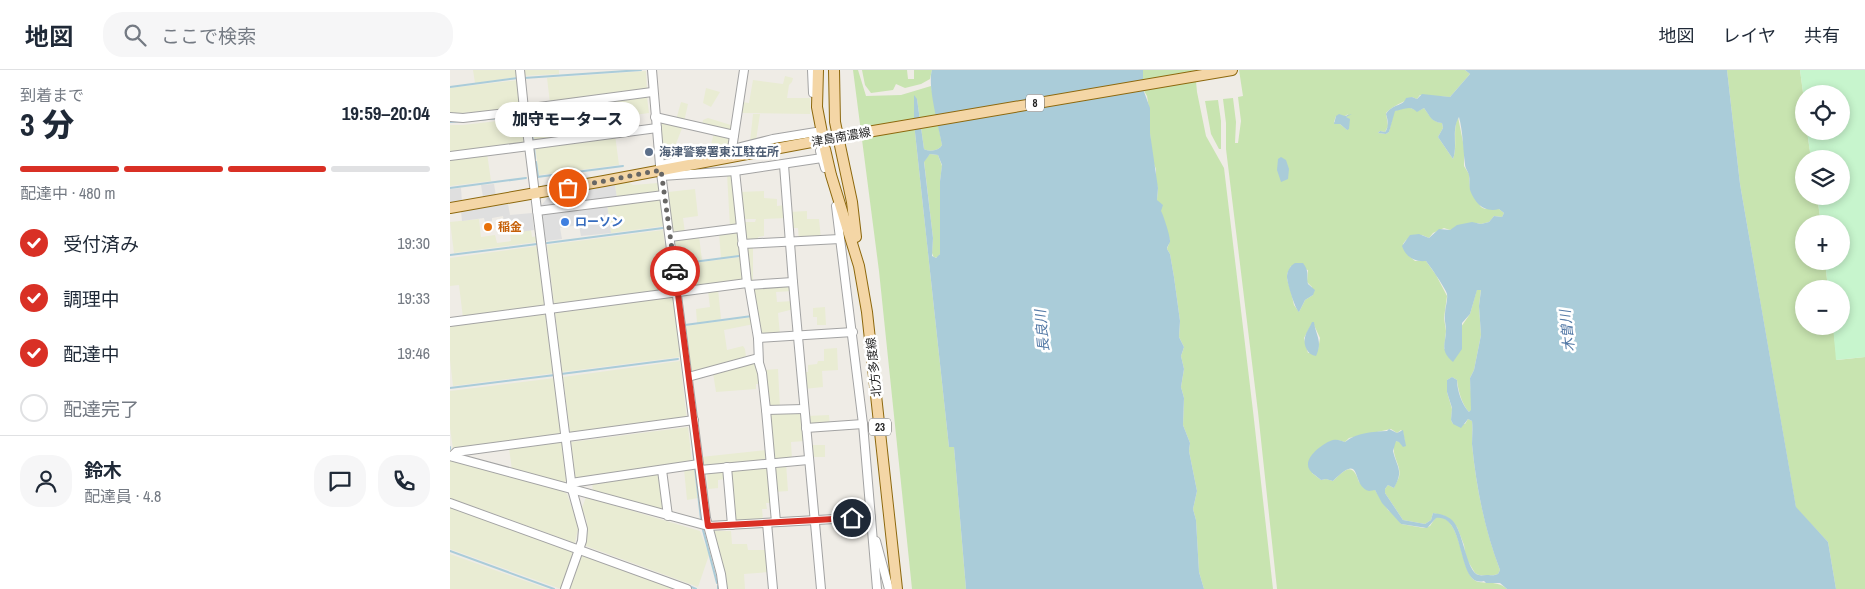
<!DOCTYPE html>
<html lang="ja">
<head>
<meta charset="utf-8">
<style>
  :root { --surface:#fff; --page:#f6f6f7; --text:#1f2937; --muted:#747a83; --line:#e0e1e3; --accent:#d93025 }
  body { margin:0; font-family:"Archivo Narrow","Noto Sans JP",sans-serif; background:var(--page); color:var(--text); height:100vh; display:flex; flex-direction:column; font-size:19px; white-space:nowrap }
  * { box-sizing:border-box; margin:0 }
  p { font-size:16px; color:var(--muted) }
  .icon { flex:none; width:28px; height:28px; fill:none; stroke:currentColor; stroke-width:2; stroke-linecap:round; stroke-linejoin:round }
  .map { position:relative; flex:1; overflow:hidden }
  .side { display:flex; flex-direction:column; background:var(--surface); width:450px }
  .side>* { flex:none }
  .controls { position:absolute; left:1345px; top:15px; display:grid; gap:10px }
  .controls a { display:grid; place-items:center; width:55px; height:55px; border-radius:50%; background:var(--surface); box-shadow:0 2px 8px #0003; font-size:25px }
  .pin { position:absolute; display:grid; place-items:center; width:42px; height:42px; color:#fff; margin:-21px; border:2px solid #fff; border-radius:50%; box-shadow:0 1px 5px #0007 }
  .courier { position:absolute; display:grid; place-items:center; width:50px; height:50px; margin:-25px; border:4px solid #d93025; border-radius:50%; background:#fff; color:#222; box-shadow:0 1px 6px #0007 }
  .bubble { position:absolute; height:35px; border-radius:18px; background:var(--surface); box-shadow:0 2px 8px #0003; font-size:16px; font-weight:800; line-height:35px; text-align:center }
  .head em { font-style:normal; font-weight:800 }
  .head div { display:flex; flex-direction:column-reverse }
  .head { display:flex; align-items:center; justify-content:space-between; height:85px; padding:0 20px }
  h1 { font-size:32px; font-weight:800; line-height:38px }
  .bar { display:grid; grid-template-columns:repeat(4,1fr); gap:8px 5px; align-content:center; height:60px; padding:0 20px }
  .bar i { height:6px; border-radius:4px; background:var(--line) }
  .bar .selected { background:var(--accent) }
  .bar p { grid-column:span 4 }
  .line { display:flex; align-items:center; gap:12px; padding:0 20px; border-top:1px solid var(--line) }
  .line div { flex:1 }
  .round { display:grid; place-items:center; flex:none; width:52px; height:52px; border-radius:20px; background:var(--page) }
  ol { padding:0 20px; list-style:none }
  li { display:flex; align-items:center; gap:15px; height:55px }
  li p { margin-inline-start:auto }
  li .icon { padding:5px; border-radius:50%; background:var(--accent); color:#fff; stroke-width:4 }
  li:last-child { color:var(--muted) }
  li i { width:28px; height:28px; border:2px solid var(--line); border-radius:50% }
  header { display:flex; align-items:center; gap:30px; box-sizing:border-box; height:70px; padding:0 25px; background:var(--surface); border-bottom:1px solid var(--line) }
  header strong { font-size:24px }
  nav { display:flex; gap:28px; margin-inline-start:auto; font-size:18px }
  .search { width:350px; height:45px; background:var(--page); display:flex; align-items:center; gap:12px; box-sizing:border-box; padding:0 18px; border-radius:20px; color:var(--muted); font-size:19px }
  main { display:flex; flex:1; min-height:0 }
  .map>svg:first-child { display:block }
</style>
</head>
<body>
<header>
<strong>地図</strong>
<div class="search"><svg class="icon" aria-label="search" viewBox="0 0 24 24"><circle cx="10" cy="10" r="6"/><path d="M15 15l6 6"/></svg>ここで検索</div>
<nav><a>地図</a><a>レイヤ</a><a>共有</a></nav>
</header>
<main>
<section class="side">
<div class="head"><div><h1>3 分</h1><p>到着まで</p></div><em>19:59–20:04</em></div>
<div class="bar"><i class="selected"></i><i class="selected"></i><i class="selected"></i><i></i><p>配達中 · 480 m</p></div>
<ol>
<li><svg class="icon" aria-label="check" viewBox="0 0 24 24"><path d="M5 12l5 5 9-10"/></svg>受付済み<p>19:30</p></li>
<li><svg class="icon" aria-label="check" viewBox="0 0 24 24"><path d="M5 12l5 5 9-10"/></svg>調理中<p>19:33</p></li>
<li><svg class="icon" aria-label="check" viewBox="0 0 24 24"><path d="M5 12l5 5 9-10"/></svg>配達中<p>19:46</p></li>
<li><i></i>配達完了</li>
</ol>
<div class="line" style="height:90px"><a class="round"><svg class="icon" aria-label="person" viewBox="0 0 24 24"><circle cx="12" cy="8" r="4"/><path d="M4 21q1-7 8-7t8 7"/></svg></a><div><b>鈴木</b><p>配達員 · 4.8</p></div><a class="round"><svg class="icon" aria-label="chat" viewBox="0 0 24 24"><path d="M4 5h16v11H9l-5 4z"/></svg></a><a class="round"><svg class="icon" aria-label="phone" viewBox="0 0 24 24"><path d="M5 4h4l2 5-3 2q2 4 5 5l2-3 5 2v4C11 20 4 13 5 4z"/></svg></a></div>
</section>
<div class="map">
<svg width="1415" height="519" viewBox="0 0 1415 519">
  <rect width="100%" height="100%" fill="#efece6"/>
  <g fill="#e9ecd3">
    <path d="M23,0H67L68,7L25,13Z"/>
    <path d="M71,0H109V4L72,6Z"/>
    <path d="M196,1L197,21L100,33L97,8Z"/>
    <path d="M335,6L343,8L342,12L339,15L337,28H360V44L292,43L290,41L292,32L299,33L303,10L333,14Z"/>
    <path d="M69,10L71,38L0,44V18Z"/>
    <path d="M256,18L270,22L261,37L253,33Z"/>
    <path d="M197,27L199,43L176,46L178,60L84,72L80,43Z"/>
    <path d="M231,32L238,34L234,52L226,50Z"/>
    <path d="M303,44H310L306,70L300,72Z"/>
    <path d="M258,48L284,56L282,62L252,56L253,50Z"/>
    <path d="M64,49L72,54L74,74L0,83V55H13Z"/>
    <path d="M208,50L233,56L219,91L216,93L213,90Z"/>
    <path d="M264,63L281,68L280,77L259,82Z"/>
    <path d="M165,65L169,95L89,105L85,75Z"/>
    <path d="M37,83L41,111L0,116V88Z"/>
    <path d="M277,104H284L288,154L280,157Z"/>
    <path d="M178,112L183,115L208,113L210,123L167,129L165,115Z"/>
    <path d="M245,119L248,146L233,148L235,163L223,164L218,122Z"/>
    <path d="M314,121V128L327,129V136L335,135L336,148L314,149V166L308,167V172L295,173L293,152H305L306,149H293L290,122Z"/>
    <path d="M210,127L214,156L161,163L157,134Z"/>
    <path d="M357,141V149H369L371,169L349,170L348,158H340L339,142Z"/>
    <path d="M29,149L31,167L45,165L47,173L61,171L60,163L81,160L82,167L87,166V172L4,183L0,152Z"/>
    <path d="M213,160L221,221L104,236L97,175Z"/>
    <path d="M287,161L288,162L291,185L271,188L269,163Z"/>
    <path d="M249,166L252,190L228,193L225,169Z"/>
    <path d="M303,175V212H300L295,176Z"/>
    <path d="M88,176L96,235L94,238L13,248L9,215L0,216V188Z"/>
    <path d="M291,187L294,210L232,220L229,195Z"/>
    <path d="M339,214L342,221L326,222L327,232L343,231L344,239L328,243L330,265L309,264L303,216Z"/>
    <path d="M268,219L271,249L247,253L246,239L260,237L258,221Z"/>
    <path d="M223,227L230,287L112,302L105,243Z"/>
    <path d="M375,237L376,255H367V247H363V238Z"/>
    <path d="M96,243L105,303L3,316L0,290V255Z"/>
    <path d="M303,247L304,254L274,260L277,280L293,276L295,279L296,287L295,289L242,303L236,256Z"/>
    <path d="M387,278L388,300L372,301L373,317L354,319L353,302H358V295L367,294L368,291H374V279Z"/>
    <path d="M230,291L237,350L120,364L113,307Z"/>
    <path d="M305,292L311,314H306V319L266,322L263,303Z"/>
    <path d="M328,299L330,338H319L314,300Z"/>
    <path d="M105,308L112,364L111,365L3,379L0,358V321Z"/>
    <path d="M352,340L355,371L341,372L342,390L322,392L320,342Z"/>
    <path d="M379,345L380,356L358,357L357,346Z"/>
    <path d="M238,357L242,392L128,409L125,407L121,372Z"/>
    <path d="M113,371L118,409L112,414L62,400L59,378Z"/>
    <path d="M359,375H375V387H361Z"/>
    <path d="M317,380L316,392L254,397L251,395V387Z"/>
    <path d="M0,389L111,420L117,424L126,449L128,459L125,473L0,428Z"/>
    <path d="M336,393L338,421L324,422L322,394Z"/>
    <path d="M318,397L321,433H316L317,439H312L313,450L285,451L279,400Z"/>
    <path d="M244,398L248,428L237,430L234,399Z"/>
    <path d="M275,401L276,409L268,410V418L258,419L257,402Z"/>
    <path d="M209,402L213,437L212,441L143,422L142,412Z"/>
    <path d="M136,427L250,461L259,485L248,517L136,476L137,452L132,438Z"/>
    <path d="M0,436L119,479L123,482L111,519L0,479Z"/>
    <path d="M262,461H281L282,474H297L298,480H318L319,502L294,504L295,519H275Z"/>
    <path d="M0,484L98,519H0Z"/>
    <path d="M132,484L229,519H120Z"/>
  </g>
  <g fill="#c8e4b0" fill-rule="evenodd">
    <path d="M403,0H408L416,26L451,25L481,16L492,75C489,81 479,82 474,79L467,29L464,53L499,377H504L516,519H462L429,201Z"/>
    <path d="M412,0H457L458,9H464V0H482L480,9L471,14L455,18L446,14L443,20L421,23L415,15Z"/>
    <path d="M693,0H745L747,22L756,66L774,98L803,341L823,519H754L749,502L746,450L743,439L747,421L739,381L740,373L733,355L734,328L731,317L734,299L731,286L734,277L729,267L730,251L724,207L720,184L717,179L720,171L707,130L708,118L706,112V99L702,89L699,50L700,44L697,26L693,19Z"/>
    <path d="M789,0H1015L1020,4L1000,27L970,25L967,29L962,27C954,32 942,36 936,43L938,56L935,62L930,61L928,63L936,64L939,62L944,41L958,37L968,41L974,38C980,46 982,52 992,53L993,58L988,67L1003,89C1008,75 1002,61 1008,47L1014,77V96L1019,104L1020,119L1031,137L1035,139H1049L1054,143L1052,147L1044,146L1039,152L1031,154L1027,153L1000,160L994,158L983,163L979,168L972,165L956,170L953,174L959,186L965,191H976L986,205L997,226L994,248L996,261L994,279L1011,271V257L1020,244L1027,219H1031L1029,236L1031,265L1024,300L1020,308L1022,340L1019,342C1012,335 1008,320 1007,310L1002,307L997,310V322L1002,339L1001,350L1003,354H1015L1018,349L1022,351C1023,358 1022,366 1022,374C1026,417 1035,460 1050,500L1048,504C1042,506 1030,507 1025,503L1016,488L1014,475L1007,457L995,446L983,443L981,450L975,454L953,450L935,423V419L938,415L944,418C945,414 948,410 949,407C952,394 940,387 945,371L955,372L953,362L951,360L947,363L941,359L899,368L895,372L888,370L862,403L871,410L876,409L883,411C895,400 902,391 909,412L925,420L938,440L946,446L951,454L974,458L980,456L986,447C1010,444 1010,494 1022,508C1029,517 1046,508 1057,519H827L808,342L776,79V53L773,29L783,28L786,52L785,73H788L791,51L788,27L793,26ZM898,44L896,47L897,60L890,54L884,52L886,46H895ZM841,196L858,200L857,212L862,217L863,225L855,230L849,242L844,235L841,222L837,209V204ZM861,255H864L870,268L868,280L858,283L854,268Z"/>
    <path d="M1277,0H1350L1354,30V61H1357L1361,89H1354V126H1367L1371,154H1354V191H1375L1378,219H1354V256H1383L1387,290L1415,287V519H1386L1378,472L1346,438L1290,114Z"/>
    <path d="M768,30L771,51V79H769L761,64L755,31Z"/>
    <path d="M480,84L488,85L492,96L490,111V184L488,187L484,188L482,183L483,168L474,91Z"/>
  </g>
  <path fill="#c7f5cd" d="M1350,0H1415V287L1386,290L1383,256H1391V219H1378L1375,191H1391V154H1371L1367,126H1391V89H1361L1357,61H1391V24H1354V30Z"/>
  <g fill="#dfdfdf">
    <path d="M118,104L119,113L93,118L92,115L107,112L106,106Z"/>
    <path d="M44,114L46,126L33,127L31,115Z"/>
    <path d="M165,115L167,129L91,139V136L98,127Z"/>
    <path d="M11,118L12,132L0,134V119Z"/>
    <path d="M58,134L60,145L82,143L84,160L56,164L53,146L42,148V151L35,152L34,148L12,151L11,141Z"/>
    <path d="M157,134L161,163L131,166L129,155L110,158L112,169L95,171L92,144Z"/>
  </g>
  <g fill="#aaccd9" fill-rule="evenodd">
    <path d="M482,0H693V19L700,38V63L708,118L707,130L713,135L711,141C713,144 721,168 720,172C719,174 717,177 717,179L720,184L724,207L730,251L729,267L734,277L731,286L734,299L731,317L734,328L733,355L740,373L739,381L747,421L743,439L746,450L749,502L754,519H516L504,377H499L464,53V25L467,29L474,79C479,82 489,81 492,75C489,57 477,16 482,0ZM480,84L488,85L492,95L490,111V184L486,188L482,186L483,168L474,92Z"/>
    <path d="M1015,0H1277L1290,114L1346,437L1378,472L1386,519H1057L1050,513H1036L1034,511C1006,519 1017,444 986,448L977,458L951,454L932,433L925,420L919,421C900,416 914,380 883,411L876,409L871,410C867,406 858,402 858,395C857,385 875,372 883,370C888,369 891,371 895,372C907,362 923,362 937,361L939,359L947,363L953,360L956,376L953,377L949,372L946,371L943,381C947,398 954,400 944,418L938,415L935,419V423L953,450L975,454L981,450L983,443C990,444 996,445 1002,450C1014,461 1016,503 1029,505C1031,506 1034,505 1037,505C1042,505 1043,506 1048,504L1050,500C1035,461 1026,417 1022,374C1022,366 1023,359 1022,351L1018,349L1011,358L1003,354L1001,350L1002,338L997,322V310L1002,307L1007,310C1007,320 1012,335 1019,342L1021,340L1020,308L1024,300L1031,265L1029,236L1031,220H1027L1020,244L1012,253V279L1003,292C989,280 996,274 996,260C996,254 994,250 995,244C995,237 998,231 997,224C996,219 980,196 976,191C964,192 956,187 952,176L960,165L969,164L979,168L989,159L1000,160L1007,155L1022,152L1031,154L1039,152L1044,146L1052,147L1054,143L1049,139C1035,143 1025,134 1020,120C1019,115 1020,110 1019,105C1018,101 1015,98 1015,94C1013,79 1013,62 1009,47C1001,60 1008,76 1003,89L988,67L993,58L992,53C981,52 980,46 974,38L967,42C960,34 953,40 945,41L939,62L936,64L928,63L930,61L935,62C939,57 938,50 936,44C943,33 953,37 956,28L962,27L967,29L972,24L1000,27L1020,4Z"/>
    <path d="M889,44L895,46L902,44L896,47L900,49L899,59L897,60L890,54H884L886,46Z"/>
    <path d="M831,87L836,90L839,99L838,109L831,112L827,100L828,89Z"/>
    <path d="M845,193H853C860,203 856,204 858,214L865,220L863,225L855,230L849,242C845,239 837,212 837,207C837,201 840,196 845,193Z"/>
    <path d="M862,252H864C866,266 873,272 866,286C858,285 853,276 855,267C856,262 860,257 862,252Z"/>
  </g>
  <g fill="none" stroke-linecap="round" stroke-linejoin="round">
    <g stroke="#aaccd9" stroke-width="2">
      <path d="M74,8L191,0"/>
      <path d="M0,17L68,8"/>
      <path d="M0,52L62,47"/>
      <path d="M81,57L79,42L91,41"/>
      <path d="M81,59L83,71"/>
      <path d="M84,77L85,89"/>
      <path d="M86,92L88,107"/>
      <path d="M87,107L173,96"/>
      <path d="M0,118L76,108"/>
      <path d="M97,173L213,158"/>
      <path d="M0,185L87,174"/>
      <path d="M231,219L228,194L289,186"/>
      <path d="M231,226L238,282"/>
      <path d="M235,255L302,246"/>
      <path d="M111,304L228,289"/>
      <path d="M0,318L105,305"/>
      <path d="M242,366L244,391"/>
      <path d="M0,377V379"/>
      <path d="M245,398L251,449"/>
      <path d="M253,460L267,513"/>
      <path d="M0,481L104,519"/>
      <path d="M239,516L246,519"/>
      <path d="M268,516V519"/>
    </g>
    <g stroke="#a3a3a3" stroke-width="10">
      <g id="minor">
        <path d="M70,0L74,39L72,43"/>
        <path d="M202,0L210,95L256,448L271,504L273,519"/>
        <path d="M362,0L363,23"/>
        <path d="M74,39L202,22"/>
        <path d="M0,47L13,48L65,42L71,44L76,52L122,419L133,459L132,471L115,519"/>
        <path d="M205,47L284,65"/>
        <path d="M79,75L207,58"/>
        <path d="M282,79L294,0"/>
        <path d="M370,81L375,98"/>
        <path d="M0,86L79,76"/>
        <path d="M210,95L243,89L323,69L366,62"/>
        <path d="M334,95L343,212L371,519"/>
        <path d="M285,101L297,213"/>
        <path d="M212,106L285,101L372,88"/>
        <path d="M386,136L413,354L427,519"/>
        <path d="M87,141L214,125"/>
        <path d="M220,167L290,158"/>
        <path d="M292,174L390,169"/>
        <path d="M299,215L308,268L309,293L312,303L316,340L354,339"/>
        <path d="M0,252L297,213L299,215L343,212"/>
        <path d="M308,268L403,262"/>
        <path d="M238,307L308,288"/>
        <path d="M316,340L326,452"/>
        <path d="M356,358L413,354"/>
        <path d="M0,386L258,456L421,447"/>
        <path d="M2,386L6,382L244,350"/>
        <path d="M277,397L282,455"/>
        <path d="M212,400L218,446"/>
        <path d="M250,400L358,390"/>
        <path d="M121,413L249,394"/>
        <path d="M0,433L237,519"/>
        <path d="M317,453L323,519"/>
        <path d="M426,471L439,519"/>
      </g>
    </g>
    <g stroke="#8d680d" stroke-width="12">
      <g id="major">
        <path d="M368,0L367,37L372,63"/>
        <path d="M384,0L385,52L402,132L406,167"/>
        <path d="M375,79L381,105L409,196L417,242L447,519"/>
        <path d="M0,138L154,111L388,67L782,0"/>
      </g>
    </g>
    <use href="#minor" stroke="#fff" stroke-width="8"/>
    <use href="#major" stroke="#f4d6a6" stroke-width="10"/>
  </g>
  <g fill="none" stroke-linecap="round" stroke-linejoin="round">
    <path stroke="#686765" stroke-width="5" stroke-dasharray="0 9" d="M118,118L211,100L225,201"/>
    <path stroke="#d93025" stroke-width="6" d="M225,201L258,456L402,448"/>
  </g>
  <circle fill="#5c6f8a" stroke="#fff" stroke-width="2" cx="199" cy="82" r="5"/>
  <circle fill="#3f7fe0" stroke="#fff" stroke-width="2" cx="115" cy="152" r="5"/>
  <circle fill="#e8710a" stroke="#fff" stroke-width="2" cx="38" cy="157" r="5"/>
  <g text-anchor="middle" stroke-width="5" stroke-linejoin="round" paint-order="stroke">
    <g fill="#fff" stroke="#626262" stroke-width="1">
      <rect x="576" y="24.5" width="18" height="17" rx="4"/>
      <rect x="419" y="348.5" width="22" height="17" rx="4"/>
    </g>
    <g font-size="11" font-weight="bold" fill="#1f1f1f">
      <text x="585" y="37">8</text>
      <text x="430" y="361">23</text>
    </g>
    <g font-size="12" fill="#1f1f1f" stroke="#fff">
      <text transform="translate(391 67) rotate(-10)" y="4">津島南濃線</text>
      <text transform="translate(424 297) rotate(-96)" y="4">北方多度線</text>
    </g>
    <g font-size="12" font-weight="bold" fill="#4e5e75" stroke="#fff" text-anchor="start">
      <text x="209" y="86">海津警察署東江駐在所</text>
    </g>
    <g font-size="12" font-weight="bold" fill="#366cbe" stroke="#fff" text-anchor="start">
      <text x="125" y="156">ローソン</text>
    </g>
    <g font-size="12" font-weight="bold" fill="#c56008" stroke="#fff" text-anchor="start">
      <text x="48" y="161">稲金</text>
    </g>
    <g font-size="14" font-style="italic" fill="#5379a6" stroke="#fff">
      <text transform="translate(592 261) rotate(-95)" y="5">長良川</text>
      <text transform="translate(1117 261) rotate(-96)" y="5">木曽川</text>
    </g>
  </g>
</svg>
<div class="controls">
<a><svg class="icon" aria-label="locate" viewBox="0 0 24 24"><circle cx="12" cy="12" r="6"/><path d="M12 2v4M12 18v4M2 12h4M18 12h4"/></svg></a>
<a><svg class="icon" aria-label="layers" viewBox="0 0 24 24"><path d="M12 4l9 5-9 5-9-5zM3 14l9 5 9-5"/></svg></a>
<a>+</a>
<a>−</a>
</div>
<div class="pin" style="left:118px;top:118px;background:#ea580c"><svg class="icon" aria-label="bag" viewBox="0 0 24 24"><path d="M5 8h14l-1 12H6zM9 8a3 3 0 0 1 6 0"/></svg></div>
<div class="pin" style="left:402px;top:448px;background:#1f2937"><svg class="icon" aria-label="home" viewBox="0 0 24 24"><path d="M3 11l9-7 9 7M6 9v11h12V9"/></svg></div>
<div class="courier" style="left:225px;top:201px"><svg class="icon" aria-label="car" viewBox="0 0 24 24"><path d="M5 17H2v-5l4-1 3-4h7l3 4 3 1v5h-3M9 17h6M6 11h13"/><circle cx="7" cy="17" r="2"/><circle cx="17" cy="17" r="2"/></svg></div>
<div class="bubble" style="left:45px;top:32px;width:145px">加守モータース</div>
</div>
</main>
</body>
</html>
